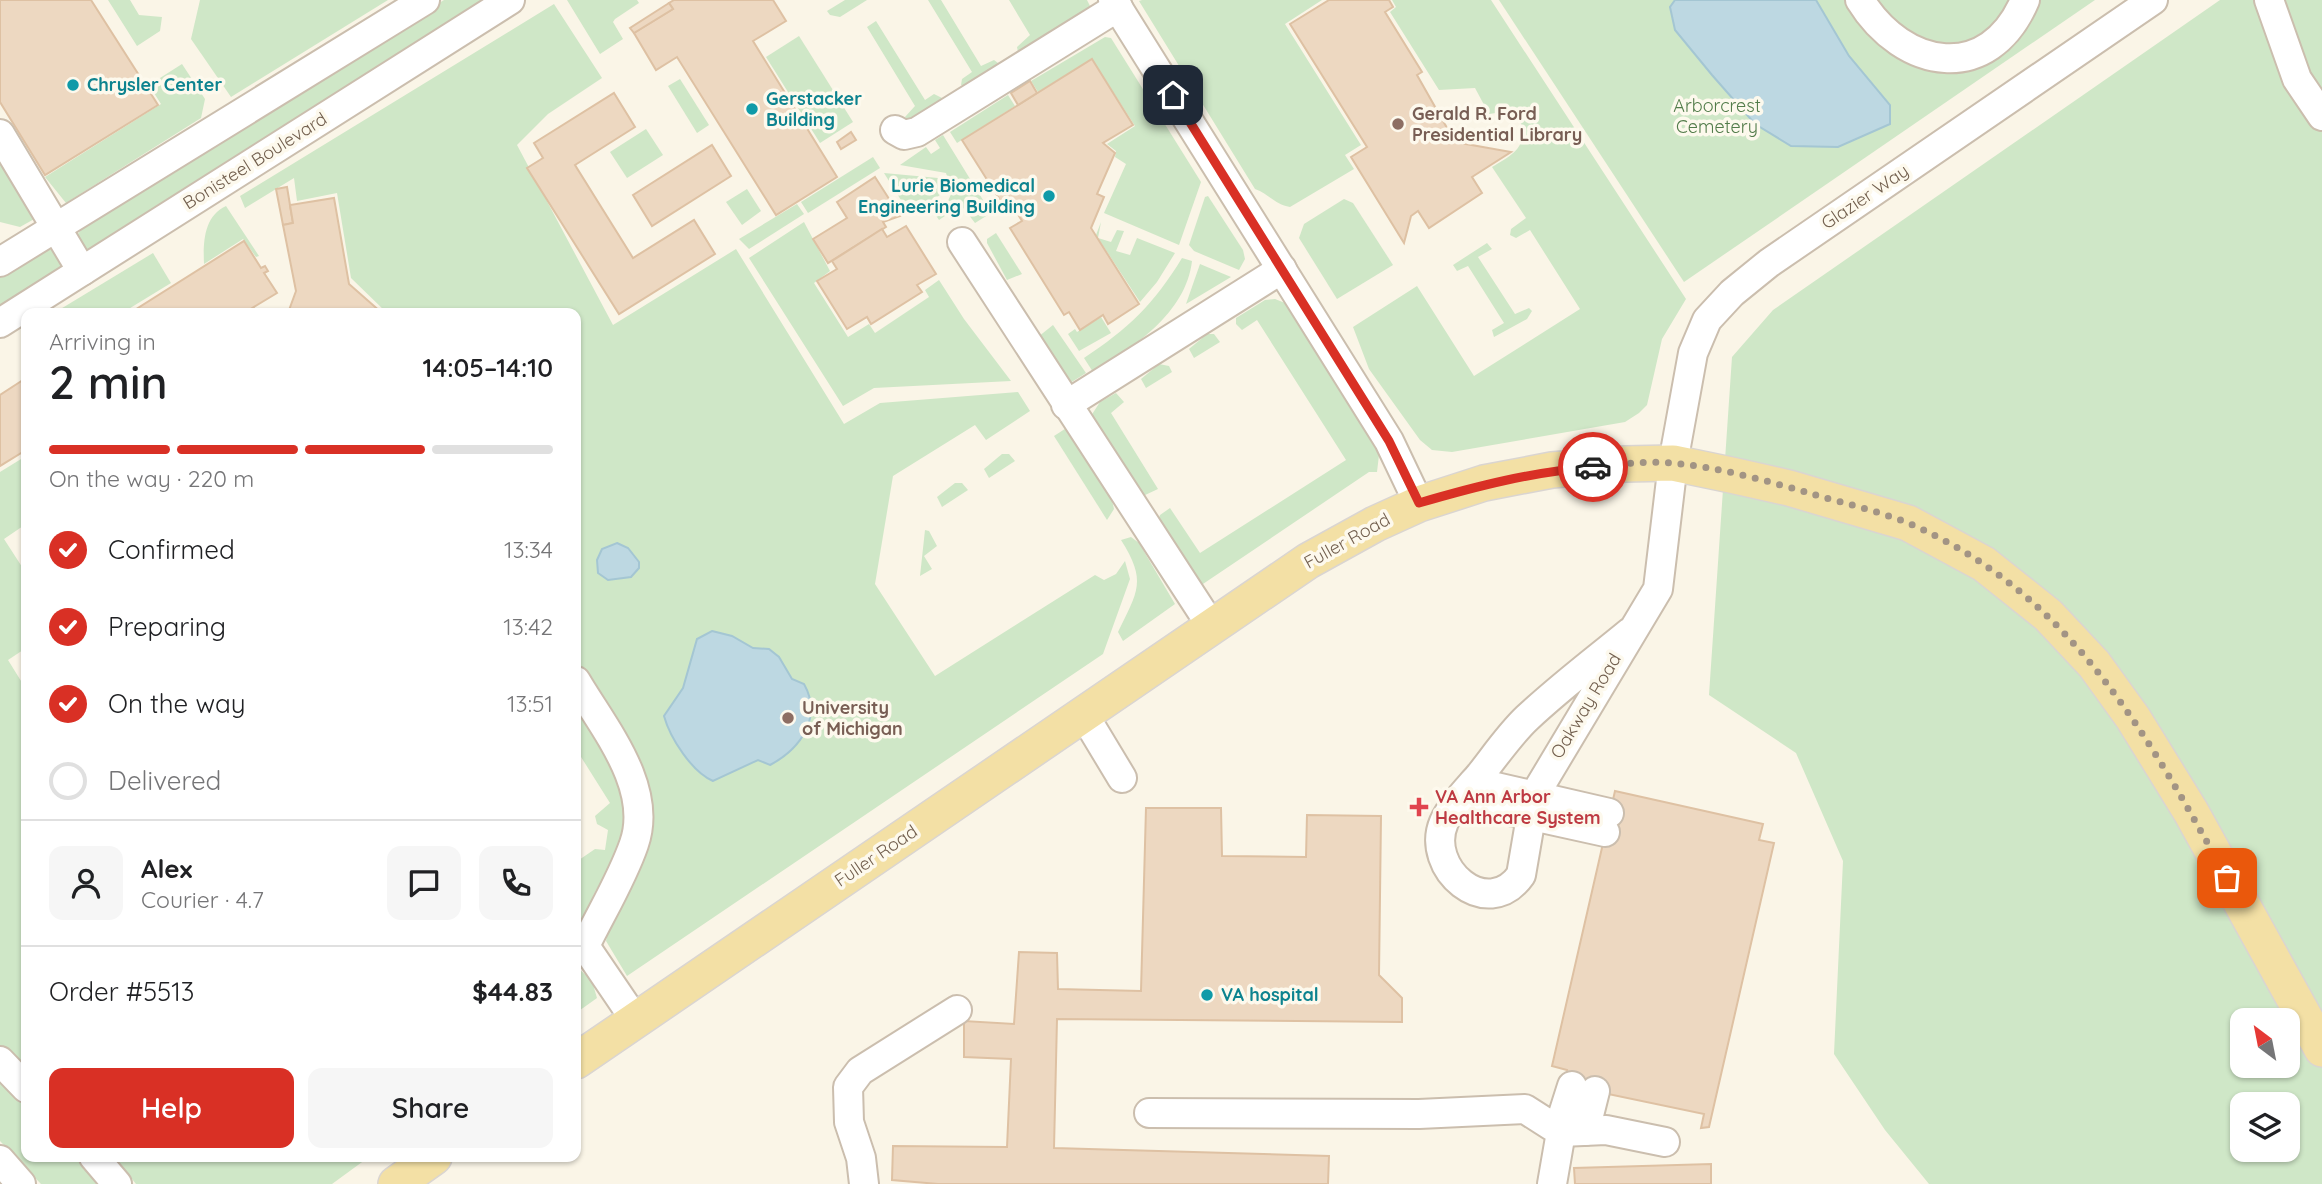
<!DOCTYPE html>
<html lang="en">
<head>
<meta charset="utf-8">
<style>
  :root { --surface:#fff; --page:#f6f6f6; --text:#202124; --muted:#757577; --line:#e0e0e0; --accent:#d93025 }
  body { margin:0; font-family:Quicksand,sans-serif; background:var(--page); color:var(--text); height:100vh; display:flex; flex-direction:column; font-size:26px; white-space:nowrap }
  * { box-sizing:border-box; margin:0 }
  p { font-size:23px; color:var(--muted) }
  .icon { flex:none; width:38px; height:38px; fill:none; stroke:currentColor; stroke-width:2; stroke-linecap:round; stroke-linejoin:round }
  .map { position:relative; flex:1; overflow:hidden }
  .sheet { position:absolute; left:21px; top:308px; width:560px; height:854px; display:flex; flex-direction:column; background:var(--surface); border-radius:14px; box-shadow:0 2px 5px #0004 }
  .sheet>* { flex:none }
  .needle { width:46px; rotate:328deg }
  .tools { position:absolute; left:2230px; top:1008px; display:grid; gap:14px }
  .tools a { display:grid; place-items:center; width:70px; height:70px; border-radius:14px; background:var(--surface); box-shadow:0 2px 5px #0004; font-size:35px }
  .pin { position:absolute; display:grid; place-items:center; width:60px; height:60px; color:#fff; margin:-30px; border-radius:14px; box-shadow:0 4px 10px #0006 }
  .courier { position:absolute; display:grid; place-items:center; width:70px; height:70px; margin:-35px; border:5px solid #d93025; border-radius:50%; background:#fff; color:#222; box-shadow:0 2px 9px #0007 }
  .headline em { font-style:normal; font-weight:600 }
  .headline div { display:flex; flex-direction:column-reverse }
  .headline { display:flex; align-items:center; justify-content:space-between; height:119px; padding:0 28px }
  h1 { font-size:46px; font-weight:600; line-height:52px }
  .bar { display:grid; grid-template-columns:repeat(4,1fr); gap:10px 7px; align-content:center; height:84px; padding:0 28px }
  .bar i { height:9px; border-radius:5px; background:var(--line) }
  .bar .on { background:var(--accent) }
  .bar p { grid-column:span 4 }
  .line { display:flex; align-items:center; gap:18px; padding:0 28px; border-top:2px solid var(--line) }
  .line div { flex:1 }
  .round { display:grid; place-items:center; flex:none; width:74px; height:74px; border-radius:14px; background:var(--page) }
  ol { padding:0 28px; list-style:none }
  li { display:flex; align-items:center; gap:21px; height:77px }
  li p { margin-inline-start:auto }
  li .icon { padding:7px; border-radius:50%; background:var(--accent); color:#fff; stroke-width:4 }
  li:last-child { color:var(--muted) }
  li i { width:38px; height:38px; border:4px solid var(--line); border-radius:50% }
  .primary-button { display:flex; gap:14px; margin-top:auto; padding:14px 28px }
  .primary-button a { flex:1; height:80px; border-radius:14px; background:var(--accent); color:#fff; font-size:28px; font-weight:600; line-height:80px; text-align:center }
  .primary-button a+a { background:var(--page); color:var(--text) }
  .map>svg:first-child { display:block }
</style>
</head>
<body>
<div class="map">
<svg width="2322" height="1184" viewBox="0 0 2322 1184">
  <rect width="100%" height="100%" fill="#faf5e7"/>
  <g fill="#cfe7c7" fill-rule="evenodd">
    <path d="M108,0H130L139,15L162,17L160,31L137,46Z"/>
    <path d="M200,0H388L231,97L191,39Z"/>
    <path d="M444,0H492L90,251L85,250L77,235L86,224Z"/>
    <path d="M567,0H637L639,3L615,19L613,22L623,39L600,54Z"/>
    <path d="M845,0H867L840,17L830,15L827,11Z"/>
    <path d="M928,0H941L981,66L994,60L998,63L997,68L965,87L961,85L962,79L972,72Z"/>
    <path d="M1009,0H1087L1091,8L1025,51L1018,52L1017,47L1030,35Z"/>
    <path d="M1142,0H1322L1285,24L1361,145L1345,155L1354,169L1290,207C1275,205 1269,194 1255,189L1139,1Z"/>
    <path d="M1392,0H1491L1686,299L1662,339L1647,405L1639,413L1625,422L1452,452L1432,450L1420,440L1369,369L1353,327L1417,286L1474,376L1580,309L1530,230L1516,238L1510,235L1511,229L1526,218L1492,167C1515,154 1531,144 1518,116L1509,111L1489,114L1475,88L1439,90L1390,12L1396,7Z"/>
    <path d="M1499,0H2095L1684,282Z"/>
    <path d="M2220,0H2322V1184H1929L1885,1130L1834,1054L1843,861L1796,753L1709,695L1732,357L1773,310ZM2242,1020H2287V1066H2242ZM2242,1104H2287V1150H2242Z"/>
    <path d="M554,4L602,78L548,114L517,145L613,325L736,249L844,424L880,403L1018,392L1030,411L986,440L975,425L893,476L875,584L935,676L1095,575L1104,580L1116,574L1125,561L1130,579L1103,654L627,976L606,941L642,775L576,666V313H387L351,278L337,193L297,201L294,178L245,208L240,196Z"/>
    <path d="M876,21L925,100L934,94L942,98L909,122L905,117L915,106L867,27Z"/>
    <path d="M799,36L853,122L820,143L766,57Z"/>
    <path d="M1105,37L1111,38L1201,182L1179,245L1104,213L1126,164L1115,157L1116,151L1107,144L1135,126L1092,59L1038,92L1031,81Z"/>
    <path d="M182,64L205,99L201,118L66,203L45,177L161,104L149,85Z"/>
    <path d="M680,79L709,125L697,133L668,86Z"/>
    <path d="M1008,95L1015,106L957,143L950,132Z"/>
    <path d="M646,129L663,155L627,178L610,152Z"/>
    <path d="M943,135L991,213L975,223L961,205L939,220L933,211L948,201L952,192L946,173L900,165L926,147L931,154L940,148L935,140Z"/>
    <path d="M0,155L36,218L20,227L0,222Z"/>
    <path d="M873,157L880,168L808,213L801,202Z"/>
    <path d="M884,173L938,178L944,182V192L911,216Z"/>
    <path d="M747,189L761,211L742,225L726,202Z"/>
    <path d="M1208,196L1243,250L1245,259L1239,270L1194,251L1189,245L1205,197Z"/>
    <path d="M1344,199L1353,203L1393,265L1337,299L1299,238L1304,224Z"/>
    <path d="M797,204L804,214L749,249L739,239Z"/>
    <path d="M226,206L259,256L256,257L243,239L204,264C203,242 204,216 226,206Z"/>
    <path d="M804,222L830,271L814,283L848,337L869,324L875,333L929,297L925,290L939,280L964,319L1011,381L874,388L843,406L749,258Z"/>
    <path d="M1101,222L1098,238L1111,242L1117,230L1124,231L1116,251L1130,255L1137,238L1175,253L1157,282L1140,302L1096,235Z"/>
    <path d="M996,233L1022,274L1007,280L987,243V239Z"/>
    <path d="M1487,243L1492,249L1478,257L1515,314L1529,308L1532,311L1527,319L1494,337L1492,330L1504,323L1468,266L1457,271L1453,265Z"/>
    <path d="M45,250H55L64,261L62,269L0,310V278Z"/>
    <path d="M153,253L171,283L122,313H54Z"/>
    <path d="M1182,258L1192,261C1186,313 1134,347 1093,372L1084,358C1128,329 1154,304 1182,258Z"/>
    <path d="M1200,264L1231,277L1186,304Z"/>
    <path d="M1275,299L1285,303L1372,442L1379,455L1377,472H1369L1197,588L1157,523L1160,515L1170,508L1200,553L1346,460L1257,320L1242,330L1236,324V318L1265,300Z"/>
    <path d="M1101,317L1111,333L1079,351L1068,334L1075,329L1077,332Z"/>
    <path d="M1053,325L1086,373L1070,383L1038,337Z"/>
    <path d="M1207,334H1214L1220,342L1194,358L1189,349Z"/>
    <path d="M1159,364L1169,366L1172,372L1146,388L1141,379Z"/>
    <path d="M1116,393L1124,402L1111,413L1158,489L1143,496L1089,419L1100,402Z"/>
    <path d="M1068,427L1111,496L1114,509L1107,520L1054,436Z"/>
    <path d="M1002,454H1009L1015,461L989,478L984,469Z"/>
    <path d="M26,456V524L4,539L26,573V648L8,660L26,689V1076L0,1050V472Z"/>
    <path d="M955,483H962L968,490L942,507L937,497Z"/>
    <path d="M925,530L929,531L937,546L924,556L932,569L920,576Z"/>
    <path d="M1131,537L1139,543L1175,604L1123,641L1118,632C1138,591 1147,581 1121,540Z"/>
    <path d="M576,708C610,765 642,794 613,863C609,873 601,881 596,890C589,903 587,920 576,928V862L595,849L605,850L608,830L597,824L595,816L610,803L576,749Z"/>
    <path d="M576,966L592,981L597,998L576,1013Z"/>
    <path d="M0,1081L26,1108V1157H75L97,1184H41L0,1141Z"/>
    <path d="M105,1157H369L332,1184H136L121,1165L112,1163Z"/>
  </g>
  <g fill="#bdd8e2" stroke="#a4c6d3" stroke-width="2">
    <path d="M1675,0H1816L1849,56L1890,105V124L1838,147L1791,146L1755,124L1712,75L1675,30L1670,7Z"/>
    <path d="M617,543L628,548L639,562V568L631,577L608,580L598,573L597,560L602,549Z"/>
    <path d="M712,631L732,636L753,648L769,649L779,657L792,679L804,684C823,718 800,749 770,765L758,760L713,781C692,772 670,738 664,716L683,688L697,639Z"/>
  </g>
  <g fill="#edd8c1" stroke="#dec1a3" stroke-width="2">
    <path d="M0,0H91L158,105L45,175L0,102Z"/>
    <path d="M674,0H773L786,21L753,41L837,177L776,215L677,57L656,70L634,33L673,9L669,3Z"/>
    <path d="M1329,0H1389L1393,7L1385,12L1422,72L1417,75L1455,142L1511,152L1472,177L1482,193L1429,228L1418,211L1411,216L1404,243L1351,157L1367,147L1290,24Z"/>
    <path d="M669,3L673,9L634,33L630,28Z"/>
    <path d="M1092,59L1133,125L1103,143L1115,153L1097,194L1104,197L1091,228L1139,304L1108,324L1103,315L1080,330L1069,312L1064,315L1010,228L1022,221L1010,201L1003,205L962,140Z"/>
    <path d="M1030,81L1037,93L1018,105L1011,93Z"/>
    <path d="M614,93L635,127L575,165L633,258L694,220L715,254L619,314L527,168L543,158L534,143Z"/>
    <path d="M851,132L856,140L841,149L837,142Z"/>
    <path d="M712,145L731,176L652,226L633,195Z"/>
    <path d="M875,177L900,216L883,222L886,227L828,263L813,239L847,218L837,202Z"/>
    <path d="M287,187L293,223L283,225L276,189Z"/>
    <path d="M334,198L349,284L382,313H288L296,291L283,225L293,223L290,205Z"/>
    <path d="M906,226L936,274L917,285L922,292L871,324L867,317L847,329L817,281L837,269L832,261L882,229L887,237Z"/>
    <path d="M244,241L261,268L265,266L268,271L264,273L277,293L244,313H130Z"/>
    <path d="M26,378V450L0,466V395Z"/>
    <path d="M1615,791L1763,824L1759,840L1774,843L1709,1127L1701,1128L1704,1114L1565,1085L1567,1070L1552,1066Z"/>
    <path d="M1146,808H1221L1222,856L1306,857L1307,815L1381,816L1379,975L1402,998V1022L1057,1019L1054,1148L1329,1156L1328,1184H938L892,1180L893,1146L1007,1147L1011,1059L964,1057V1021L1014,1024L1019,952L1057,953L1058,989L1141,991Z"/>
    <path d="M1711,1164V1184H1575L1574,1168Z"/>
  </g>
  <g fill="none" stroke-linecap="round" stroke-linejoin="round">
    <g stroke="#cbbeae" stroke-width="32">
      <g id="minor">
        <path d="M1113,0L1389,441L1419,504"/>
        <path d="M1860,0C1903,70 1989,85 2025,0"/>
        <path d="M2269,0L2297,79L2322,116"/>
        <path d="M895,130L904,135L917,132L1118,7"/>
        <path d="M0,134L82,271"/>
        <path d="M962,242L1212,627"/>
        <path d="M0,262L425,0"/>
        <path d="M0,323L510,0"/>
        <path d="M1066,405L1282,269"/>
        <path d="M1630,632C1596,660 1560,687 1527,718C1510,734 1495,756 1480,775C1468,789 1452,805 1444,822C1424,868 1487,923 1521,875L1533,805L1540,786L1658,589L1673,463L1693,353L1707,320L1732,293L1769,263L2153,0"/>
        <path d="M576,681C603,727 654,787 634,844C622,879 601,913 585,946"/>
        <path d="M1084,715L1122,778"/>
        <path d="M1474,782L1609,813"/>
        <path d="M1460,800L1605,832"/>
        <path d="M576,945L585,946L636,1021"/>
        <path d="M0,1061L26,1088"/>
        <path d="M1149,1113L1419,1114L1525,1109L1561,1132L1552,1184"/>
        <path d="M1558,1130L1572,1086"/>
        <path d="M1585,1131L1595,1091"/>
        <path d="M1561,1132L1606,1130L1665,1142"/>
        <path d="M94,1157L117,1184"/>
        <path d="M0,1160L21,1184"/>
        <path d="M864,1184L861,1158L849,1122L848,1087L860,1071L957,1010"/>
      </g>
    </g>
    <g stroke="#dad5d1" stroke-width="38">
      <g id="major">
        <path d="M576,1061L1308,561L1375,524L1419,504L1484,483L1552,470L1625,464L1673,463L1731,475L1789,488L1908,523L1984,564L2048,615L2094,664L2133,718L2191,812L2322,1049"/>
        <path d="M396,1184L434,1157"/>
      </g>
    </g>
    <use href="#minor" stroke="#fff" stroke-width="28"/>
    <use href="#major" stroke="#f3e0a5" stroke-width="35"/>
  </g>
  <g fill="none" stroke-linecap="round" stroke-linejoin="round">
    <path stroke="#a29484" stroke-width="7" stroke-dasharray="0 12.6" d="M1593,467C1619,464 1646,461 1672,463C1718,467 1768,481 1812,494C1843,503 1878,511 1908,523C2069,592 2146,732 2227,878"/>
    <path stroke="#d93025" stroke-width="9" d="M1173,95L1389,441L1419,503C1477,486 1532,472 1593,467"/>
  </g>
  <g fill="#0f9aa8" stroke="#fdf9ed" stroke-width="2.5">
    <circle cx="73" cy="85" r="7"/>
    <circle cx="752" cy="109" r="7"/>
    <circle cx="1049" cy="196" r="7"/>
    <circle cx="1207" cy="995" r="7"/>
  </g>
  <g fill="#8d6e63" stroke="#fdf9ed" stroke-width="2.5">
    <circle cx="1398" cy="124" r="7"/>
    <circle cx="788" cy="718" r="7"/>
  </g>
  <path fill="#e0444e" stroke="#fdf9ed" stroke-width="2.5" d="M1415.5 796.5h7v7h7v7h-7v7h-7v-7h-7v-7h7z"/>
  <g text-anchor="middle" stroke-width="7" stroke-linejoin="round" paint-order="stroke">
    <g font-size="18" font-weight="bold" fill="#0d838f" stroke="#fdf9ed" text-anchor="start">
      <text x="87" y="91">Chrysler Center</text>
      <text x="766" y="105">Gerstacker<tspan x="766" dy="21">Building</tspan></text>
      <text x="1035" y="192" text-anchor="end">Lurie Biomedical<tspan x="1035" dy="21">Engineering Building</tspan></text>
      <text x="1221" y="1001">VA hospital</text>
    </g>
    <g font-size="18" fill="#527c4a" stroke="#fdf9ed">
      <text x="1717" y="112">Arborcrest<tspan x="1717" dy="21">Cemetery</tspan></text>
    </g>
    <g font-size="18" font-weight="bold" fill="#785e54" stroke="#fdf9ed" text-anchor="start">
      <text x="1412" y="120">Gerald R. Ford<tspan x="1412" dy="21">Presidential Library</tspan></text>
      <text x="802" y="714">University<tspan x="802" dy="21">of Michigan</tspan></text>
    </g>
    <g font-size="18" fill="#725f4e" stroke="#fdf9ed">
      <text transform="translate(255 161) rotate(-32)" y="6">Bonisteel Boulevard</text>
      <text transform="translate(1865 197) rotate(-34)" y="6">Glazier Way</text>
      <text transform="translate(1347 541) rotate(-29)" y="6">Fuller Road</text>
      <text transform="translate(1586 706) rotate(-59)" y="6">Oakway Road</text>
      <text transform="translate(876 856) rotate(-34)" y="6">Fuller Road</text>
    </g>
    <g font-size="18" font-weight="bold" fill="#be3a42" stroke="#fdf9ed" text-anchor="start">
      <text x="1435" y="803">VA Ann Arbor<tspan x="1435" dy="21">Healthcare System</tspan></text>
    </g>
  </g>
</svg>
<div class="tools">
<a><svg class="needle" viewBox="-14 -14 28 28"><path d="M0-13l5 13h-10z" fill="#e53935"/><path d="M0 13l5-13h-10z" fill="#757577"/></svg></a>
<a><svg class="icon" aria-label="layers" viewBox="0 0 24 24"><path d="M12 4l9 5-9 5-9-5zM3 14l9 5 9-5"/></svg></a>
</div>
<div class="pin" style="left:2227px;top:878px;background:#ea580c"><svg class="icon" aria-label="bag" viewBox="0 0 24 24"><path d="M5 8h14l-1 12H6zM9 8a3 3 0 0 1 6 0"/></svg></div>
<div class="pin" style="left:1173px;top:95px;background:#1f2937"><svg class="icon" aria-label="home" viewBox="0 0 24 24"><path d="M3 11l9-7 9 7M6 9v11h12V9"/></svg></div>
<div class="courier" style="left:1593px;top:467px"><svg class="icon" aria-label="car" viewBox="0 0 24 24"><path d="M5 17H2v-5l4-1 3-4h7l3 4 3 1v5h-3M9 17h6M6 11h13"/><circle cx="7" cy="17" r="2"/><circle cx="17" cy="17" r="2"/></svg></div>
<section class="sheet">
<div class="headline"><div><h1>2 min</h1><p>Arriving in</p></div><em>14:05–14:10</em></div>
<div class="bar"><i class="on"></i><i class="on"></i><i class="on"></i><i></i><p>On the way · 220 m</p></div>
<ol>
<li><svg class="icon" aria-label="check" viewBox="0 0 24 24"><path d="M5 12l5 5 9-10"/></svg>Confirmed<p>13:34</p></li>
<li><svg class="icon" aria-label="check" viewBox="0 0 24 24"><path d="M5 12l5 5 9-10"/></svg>Preparing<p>13:42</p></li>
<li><svg class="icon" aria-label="check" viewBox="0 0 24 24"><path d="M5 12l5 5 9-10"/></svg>On the way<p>13:51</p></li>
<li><i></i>Delivered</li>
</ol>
<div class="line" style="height:126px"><a class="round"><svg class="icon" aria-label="person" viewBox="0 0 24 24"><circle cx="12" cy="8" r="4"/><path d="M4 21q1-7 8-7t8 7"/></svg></a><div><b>Alex</b><p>Courier · 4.7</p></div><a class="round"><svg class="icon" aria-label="chat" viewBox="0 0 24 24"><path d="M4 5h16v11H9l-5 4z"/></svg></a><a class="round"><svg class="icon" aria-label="phone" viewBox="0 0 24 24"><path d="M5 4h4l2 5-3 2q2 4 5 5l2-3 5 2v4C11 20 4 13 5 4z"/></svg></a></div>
<div class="line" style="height:91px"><div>Order #5513</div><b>$44.83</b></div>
<div class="primary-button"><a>Help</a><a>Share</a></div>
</section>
</div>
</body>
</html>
